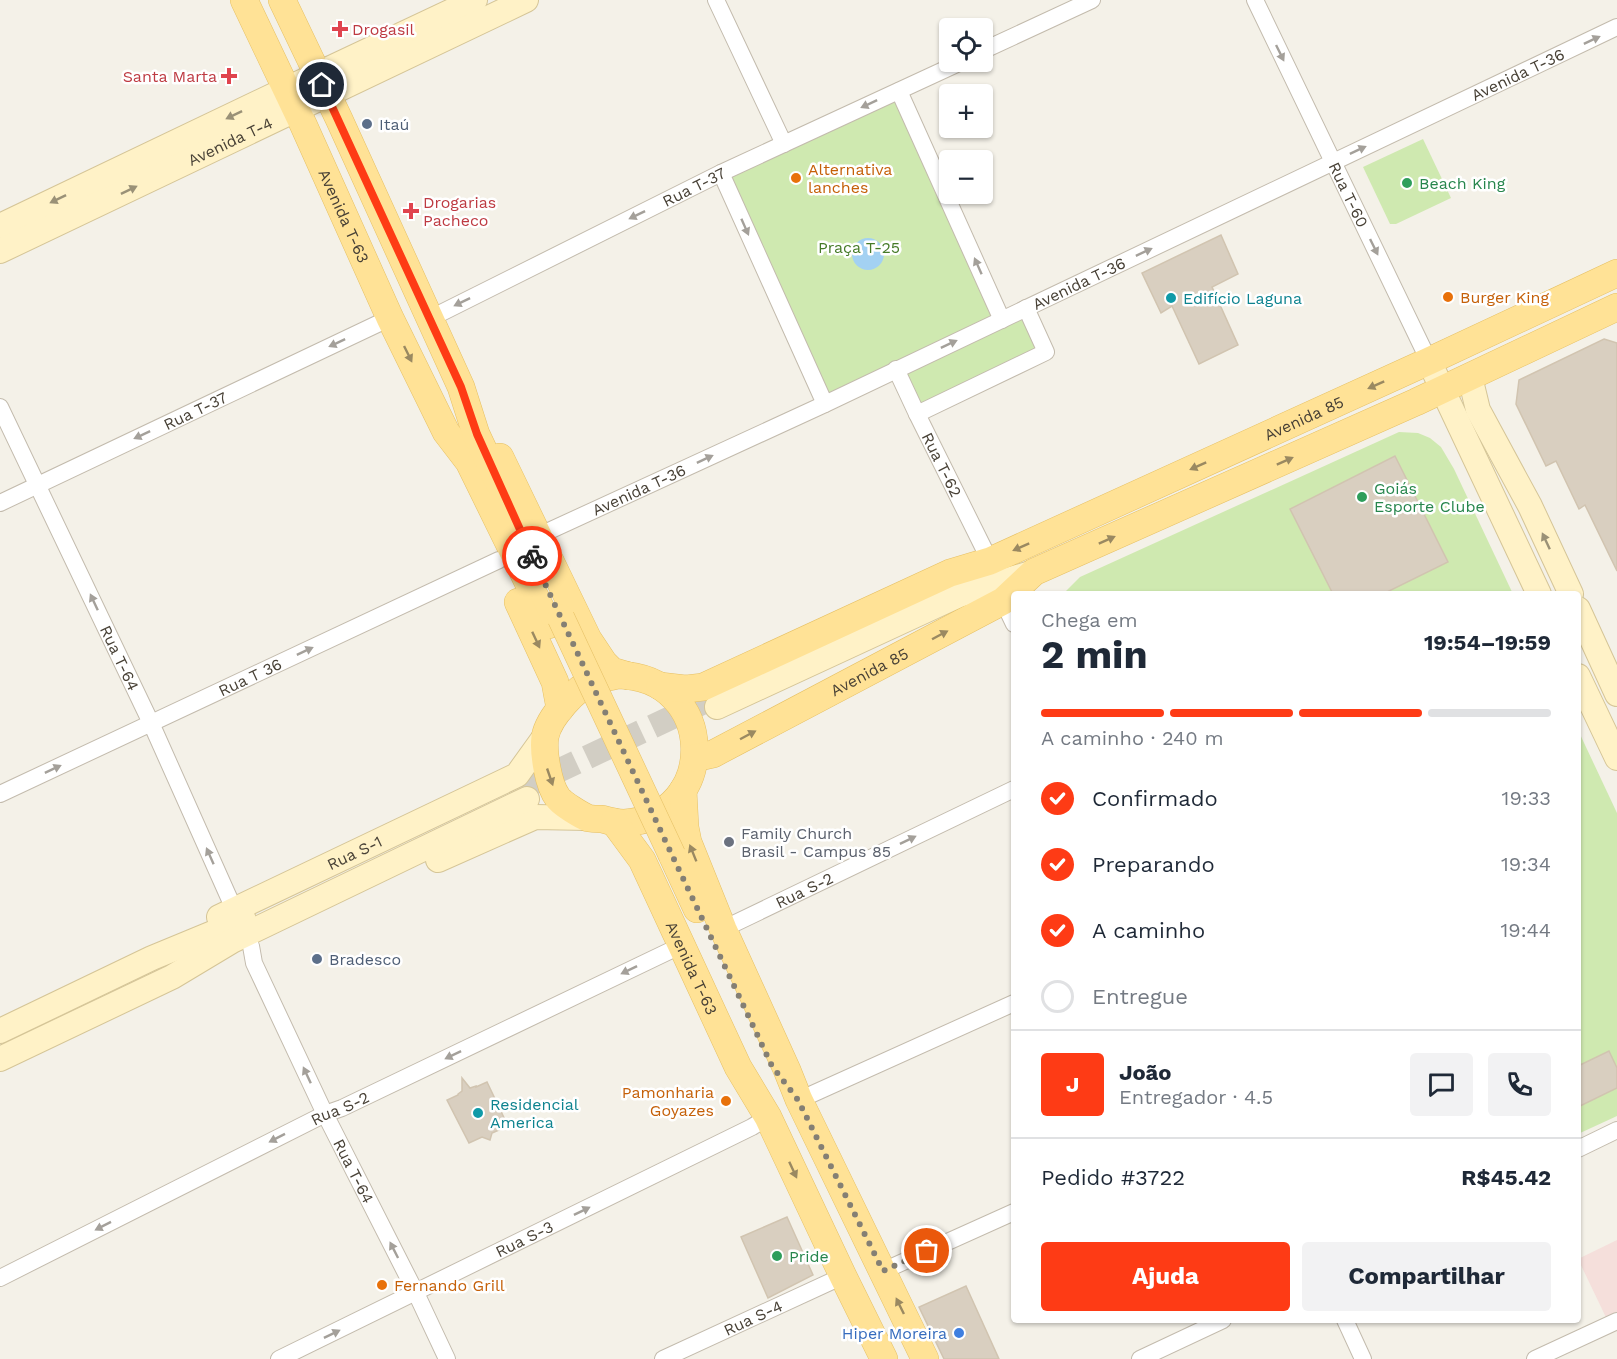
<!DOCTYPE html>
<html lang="pt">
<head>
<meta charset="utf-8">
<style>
  :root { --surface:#fff; --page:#f2f2f3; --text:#1f2937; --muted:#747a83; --line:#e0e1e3; --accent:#fe3b15 }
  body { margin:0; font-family:"Work Sans",sans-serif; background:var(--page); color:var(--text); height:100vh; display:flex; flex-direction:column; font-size:22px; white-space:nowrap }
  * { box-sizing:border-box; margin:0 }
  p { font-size:20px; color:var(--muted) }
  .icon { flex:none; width:33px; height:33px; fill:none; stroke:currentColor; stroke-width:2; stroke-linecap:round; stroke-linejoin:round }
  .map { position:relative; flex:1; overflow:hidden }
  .side { position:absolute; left:1011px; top:591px; width:570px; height:732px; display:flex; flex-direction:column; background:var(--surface); border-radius:6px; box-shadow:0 2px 4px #0004 }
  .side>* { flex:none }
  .fabs { position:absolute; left:939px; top:18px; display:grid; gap:12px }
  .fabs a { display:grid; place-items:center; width:54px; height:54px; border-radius:6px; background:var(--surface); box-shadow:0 2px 4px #0004; font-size:30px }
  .pin { position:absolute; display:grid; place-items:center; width:51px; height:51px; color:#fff; margin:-26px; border:3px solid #fff; border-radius:50%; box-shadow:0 2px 6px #0007 }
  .courier { position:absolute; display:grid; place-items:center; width:60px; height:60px; margin:-30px; border:4px solid #fe3b15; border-radius:50%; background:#fff; color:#222; box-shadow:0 2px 8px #0007 }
  .summary em { font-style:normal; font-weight:700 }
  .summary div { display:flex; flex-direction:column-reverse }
  .summary { display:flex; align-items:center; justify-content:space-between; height:102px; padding:0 30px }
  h1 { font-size:39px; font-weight:700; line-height:45px }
  .bar { display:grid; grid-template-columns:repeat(4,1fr); gap:9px 6px; align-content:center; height:72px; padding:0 30px }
  .bar i { height:8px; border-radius:4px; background:var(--line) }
  .bar .selected { background:var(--accent) }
  .bar p { grid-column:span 4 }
  .line { display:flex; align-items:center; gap:15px; padding:0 30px; border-top:2px solid var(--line) }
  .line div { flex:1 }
  .round { display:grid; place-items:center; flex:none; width:63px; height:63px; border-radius:6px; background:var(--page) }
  ol { padding:0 30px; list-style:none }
  li { display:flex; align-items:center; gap:18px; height:66px }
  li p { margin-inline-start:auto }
  li .icon { padding:6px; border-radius:50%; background:var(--accent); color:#fff; stroke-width:4 }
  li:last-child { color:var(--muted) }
  li i { width:33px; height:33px; border:3px solid var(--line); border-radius:50% }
  .cta { display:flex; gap:12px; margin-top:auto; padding:12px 30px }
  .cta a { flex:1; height:69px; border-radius:6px; background:var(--accent); color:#fff; font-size:24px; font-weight:700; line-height:69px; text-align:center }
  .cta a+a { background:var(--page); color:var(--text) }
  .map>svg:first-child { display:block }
</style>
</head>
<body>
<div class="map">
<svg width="1617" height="1359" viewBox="0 0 1617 1359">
  <rect width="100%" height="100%" fill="#f4f1e8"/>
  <path fill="#f5dfdb" d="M1617,1240V1330L1613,1332L1578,1259Z"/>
  <g fill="#cfe9b0">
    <path d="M897,92L995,317L826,401L724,175Z"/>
    <path d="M1423,139L1451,198L1396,224H1390L1363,167Z"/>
    <path d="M1023,316L1039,350L920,406L904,372Z"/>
    <path d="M1399,432L1418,433L1430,438L1441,447L1454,469L1513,594H1063L1080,577Z"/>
    <path d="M1578,730L1617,813V1116L1578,1134Z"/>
  </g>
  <circle fill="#a3d1f2" cx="868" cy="254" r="16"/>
  <g fill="#d9cfc0" stroke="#d1c4b0" stroke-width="1.5">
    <path d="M1221,235L1238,274L1212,287L1238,345L1199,364L1172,306L1161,313L1142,273Z"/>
    <path d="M1604,339L1617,343V571L1585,505L1579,509L1556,461L1546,466L1516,404L1519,380Z"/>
    <path d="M1395,456L1448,562L1383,594H1333L1290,509Z"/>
    <path d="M1609,1051L1617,1068V1088L1578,1107V1066Z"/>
    <path d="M462,1078L470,1088L476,1086V1087L487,1082L508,1126L492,1133L490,1140L482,1137L469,1143L447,1100L458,1095V1094L462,1091Z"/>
    <path d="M787,1217L813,1275L768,1298L741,1237Z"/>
    <path d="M966,1286L999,1359H944L919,1307Z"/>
  </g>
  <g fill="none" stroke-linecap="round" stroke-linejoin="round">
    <path stroke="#d2cec4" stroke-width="24" stroke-dasharray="24 12" stroke-linecap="butt" d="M522,788L715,697"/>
    <g stroke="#c3bbad" stroke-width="18">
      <g id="minor">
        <path d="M716,0L784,144"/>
        <path id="s1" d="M1255,0L1429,361"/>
        <path d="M982,51L1092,0"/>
        <path d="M899,91L1002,320"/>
        <path d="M721,173L825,404"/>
        <path id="s2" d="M429,319L721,173L961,62"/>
        <path id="s3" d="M896,369L917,414L990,561"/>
        <path id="s4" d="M0,407L151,723L234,909"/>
        <path d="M917,414L1046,352L1026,308"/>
        <path id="s5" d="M0,503L390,318"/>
        <path id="s6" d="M538,536L825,404L1617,27"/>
        <path d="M1003,601L1014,624"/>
        <path id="s7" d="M0,794L499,560"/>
        <path id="s8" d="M723,929L1014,789"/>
        <path id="s9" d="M251,946L254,963L325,1114L416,1293L447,1359"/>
        <path d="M799,1100L1014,1003"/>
        <path d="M1578,1149L1617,1130"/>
        <path d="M883,1271L1014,1212"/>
        <path id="s10" d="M0,1278L325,1114L342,1108L682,945"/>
        <path d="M1345,1320L1363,1359"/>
        <path id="s11" d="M279,1359L752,1127L768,1117"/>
        <path id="s12" d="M663,1359L843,1276"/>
        <path d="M1140,1359L1223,1320"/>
        <path d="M1535,1359L1617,1321"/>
      </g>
    </g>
    <g stroke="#d5c597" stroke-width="26">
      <g id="secondary">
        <path d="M0,226C158,151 316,74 475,0"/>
        <path id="s13" d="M0,251L526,0"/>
        <path d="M1429,361L1539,594"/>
        <path d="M1473,375L1472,385L1478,410L1530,506L1571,594"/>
        <path d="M1578,609L1617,694"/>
        <path d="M1578,676L1617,758"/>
        <path d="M717,707L959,595L1034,572"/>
        <path d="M438,860L535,817L587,818"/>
        <path id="s14" d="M219,917L517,775L545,736"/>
        <path d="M0,1031L152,958L244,920"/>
        <path d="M0,1059L172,977L232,941L527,799"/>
      </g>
    </g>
    <g stroke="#e6c064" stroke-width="28">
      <g id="primary">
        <path id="s15" d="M244,0L303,124L390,318L446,432L469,462L549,625"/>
        <path d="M282,0L339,119L461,387L476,434L499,483"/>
        <path d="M500,457L588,639L604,663L612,671L629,676"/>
        <path d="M518,602L555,682L560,709"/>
        <path d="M618,675C718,677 720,817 624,823C616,823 609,821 602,819C597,819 592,819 588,818C582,816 561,803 558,798C548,785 543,752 545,737C549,716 577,687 595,680C602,678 611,677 618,675Z"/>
        <path id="s16" d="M660,686L686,689L703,687L950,573L990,561L1429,361L1617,273"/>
        <path id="s17" d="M695,758L713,754L1003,601L1034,572L1416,402L1617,307"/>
        <path d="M683,790L685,827L688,842L723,929L787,1070L799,1100L925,1359"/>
        <path id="s18" d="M614,822L642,860L738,1067L768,1117L843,1276L884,1359"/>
        <path d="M672,855L697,909"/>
      </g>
    </g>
    <use href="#minor" stroke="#fff" stroke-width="16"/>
    <use href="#secondary" stroke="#fff2c7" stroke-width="24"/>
    <use href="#primary" stroke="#ffe296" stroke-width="27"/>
    <g stroke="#e6c064" stroke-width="28" stroke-linecap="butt">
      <path id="primary-bridge" d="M561,618L672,855"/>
    </g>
    <use href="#primary-bridge" stroke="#ffe296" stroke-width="27"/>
  </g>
  <defs><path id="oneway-solid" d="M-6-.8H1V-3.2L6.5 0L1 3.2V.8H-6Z" transform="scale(1.5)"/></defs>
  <g fill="#a4a09a">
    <use href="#oneway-solid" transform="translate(1592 40) rotate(-25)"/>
    <use href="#oneway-solid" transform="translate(1280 53) rotate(64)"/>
    <use href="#oneway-solid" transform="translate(869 104) rotate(155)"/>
    <use href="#oneway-solid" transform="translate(1358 150) rotate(-25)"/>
    <use href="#oneway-solid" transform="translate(637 215) rotate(154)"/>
    <use href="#oneway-solid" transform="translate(745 227) rotate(66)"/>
    <use href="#oneway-solid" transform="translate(1374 247) rotate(64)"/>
    <use href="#oneway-solid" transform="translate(1144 252) rotate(-25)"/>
    <use href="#oneway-solid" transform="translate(978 266) rotate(-114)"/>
    <use href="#oneway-solid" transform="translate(462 302) rotate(154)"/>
    <use href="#oneway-solid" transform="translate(337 343) rotate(155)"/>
    <use href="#oneway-solid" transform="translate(949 344) rotate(-25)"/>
    <use href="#oneway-solid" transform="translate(142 435) rotate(155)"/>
    <use href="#oneway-solid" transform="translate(705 459) rotate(-25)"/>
    <use href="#oneway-solid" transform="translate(94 602) rotate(-115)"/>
    <use href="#oneway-solid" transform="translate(305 651) rotate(-25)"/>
    <use href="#oneway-solid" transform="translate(53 769) rotate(-25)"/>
    <use href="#oneway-solid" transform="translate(908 840) rotate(-26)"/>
    <use href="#oneway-solid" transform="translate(210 856) rotate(-114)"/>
    <use href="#oneway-solid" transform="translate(629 970) rotate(154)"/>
    <use href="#oneway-solid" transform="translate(453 1055) rotate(154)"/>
    <use href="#oneway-solid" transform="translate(307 1075) rotate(-115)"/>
    <use href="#oneway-solid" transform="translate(277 1138) rotate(153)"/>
    <use href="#oneway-solid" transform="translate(582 1211) rotate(-26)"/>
    <use href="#oneway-solid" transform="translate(103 1226) rotate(153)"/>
    <use href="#oneway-solid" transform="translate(394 1250) rotate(-117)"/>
    <use href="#oneway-solid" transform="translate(332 1334) rotate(-26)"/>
  </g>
  <g fill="#9a9177">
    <use href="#oneway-solid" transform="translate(234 115) rotate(154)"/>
    <use href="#oneway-solid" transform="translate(129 190) rotate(-26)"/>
    <use href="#oneway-solid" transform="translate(58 199) rotate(154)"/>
    <use href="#oneway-solid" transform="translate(1546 541) rotate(-115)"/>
  </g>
  <g fill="#9a8961">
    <use href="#oneway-solid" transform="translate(408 354) rotate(64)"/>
    <use href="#oneway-solid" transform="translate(1376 385) rotate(156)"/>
    <use href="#oneway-solid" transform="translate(1285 461) rotate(-24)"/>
    <use href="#oneway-solid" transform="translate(1198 466) rotate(156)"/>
    <use href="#oneway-solid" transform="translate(1107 540) rotate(-24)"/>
    <use href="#oneway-solid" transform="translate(1021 547) rotate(156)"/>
    <use href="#oneway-solid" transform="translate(940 635) rotate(-28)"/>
    <use href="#oneway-solid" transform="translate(536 640) rotate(65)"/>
    <use href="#oneway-solid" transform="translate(748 735) rotate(-28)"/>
    <use href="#oneway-solid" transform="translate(550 777) rotate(71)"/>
    <use href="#oneway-solid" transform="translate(693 853) rotate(-112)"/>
    <use href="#oneway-solid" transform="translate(793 1170) rotate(65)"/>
    <use href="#oneway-solid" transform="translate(900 1306) rotate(-116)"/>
  </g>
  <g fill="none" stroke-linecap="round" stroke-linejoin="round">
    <path stroke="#847f74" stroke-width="6" stroke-dasharray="0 10.8" d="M532,556L672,855L772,1066L798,1100L883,1271L927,1251"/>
    <path stroke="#fe3b15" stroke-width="8" d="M322,85L461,387L477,434L532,556"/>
  </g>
  <g fill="#e0444e" stroke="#fff" stroke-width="2">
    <path d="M337 20h6v6h6v6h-6v6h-6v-6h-6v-6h6z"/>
    <path d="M226 67h6v6h6v6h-6v6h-6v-6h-6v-6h6z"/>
    <path d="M408 202h6v6h6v6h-6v6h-6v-6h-6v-6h6z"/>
  </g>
  <g fill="#5c6f8a" stroke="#fff" stroke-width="2">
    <circle cx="367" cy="124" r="6"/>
    <circle cx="317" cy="959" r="6"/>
  </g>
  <g fill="#e8710a" stroke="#fff" stroke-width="2">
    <circle cx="796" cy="178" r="6"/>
    <circle cx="1448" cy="297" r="6"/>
    <circle cx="726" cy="1101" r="6"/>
    <circle cx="382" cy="1285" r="6"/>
  </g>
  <g fill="#2e9e5b" stroke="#fff" stroke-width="2">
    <circle cx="1407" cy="183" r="6"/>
    <circle cx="1362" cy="497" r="6"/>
    <circle cx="777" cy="1256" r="6"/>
  </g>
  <g fill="#0f9aa8" stroke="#fff" stroke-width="2">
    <circle cx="1171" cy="298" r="6"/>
    <circle cx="478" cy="1113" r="6"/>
  </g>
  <circle fill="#6b7280" stroke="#fff" stroke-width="2" cx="729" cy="842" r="6"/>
  <circle fill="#3f7fe0" stroke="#fff" stroke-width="2" cx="959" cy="1333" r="6"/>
  <g text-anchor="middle" stroke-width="5" stroke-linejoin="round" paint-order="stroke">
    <g font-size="16" fill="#be3a42" stroke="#fff" text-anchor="start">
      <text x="352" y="35">Drogasil</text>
      <text x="217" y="82" text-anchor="end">Santa Marta</text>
      <text x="423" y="208">Drogarias<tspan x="423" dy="18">Pacheco</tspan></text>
    </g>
    <g font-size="16" fill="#484136" stroke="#fff">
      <text dy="6" stroke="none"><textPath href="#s6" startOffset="1083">Avenida T-36</textPath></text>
      <text dy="6" stroke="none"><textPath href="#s13" startOffset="255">Avenida T-4</textPath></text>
      <text dy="6" stroke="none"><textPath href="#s2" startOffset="296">Rua T-37</textPath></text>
      <text dy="6" stroke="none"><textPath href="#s1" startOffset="216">Rua T-60</textPath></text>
      <text dy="6" stroke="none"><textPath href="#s15" startOffset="238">Avenida T-63</textPath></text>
      <text dy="6" stroke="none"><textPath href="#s6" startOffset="597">Avenida T-36</textPath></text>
      <text dy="6" stroke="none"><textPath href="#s5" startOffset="216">Rua T-37</textPath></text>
      <text dy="6" stroke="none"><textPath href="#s16" startOffset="702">Avenida 85</textPath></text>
      <text dy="6" stroke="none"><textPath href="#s3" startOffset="106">Rua T-62</textPath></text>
      <text dy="6" stroke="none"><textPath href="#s6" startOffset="111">Avenida T-36</textPath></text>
      <text dy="6" stroke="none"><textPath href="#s4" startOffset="278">Rua T-64</textPath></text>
      <text dy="6" stroke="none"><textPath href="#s17" startOffset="195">Avenida 85</textPath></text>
      <text dy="6" stroke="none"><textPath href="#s7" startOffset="276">Rua T 36</textPath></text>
      <text dy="6" stroke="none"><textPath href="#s14" startOffset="150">Rua S-1</textPath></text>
      <text dy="6" stroke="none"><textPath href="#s8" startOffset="90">Rua S-2</textPath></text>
      <text dy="6" stroke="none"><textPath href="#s18" startOffset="166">Avenida T-63</textPath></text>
      <text dy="6" stroke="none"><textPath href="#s10" startOffset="380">Rua S-2</textPath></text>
      <text dy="6" stroke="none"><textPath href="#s9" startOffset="248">Rua T-64</textPath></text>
      <text dy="6" stroke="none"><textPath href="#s11" startOffset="273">Rua S-3</textPath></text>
      <text dy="6" stroke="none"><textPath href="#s12" startOffset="99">Rua S-4</textPath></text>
    </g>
    <g font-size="16" fill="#4e5e75" stroke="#fff" text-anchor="start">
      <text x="379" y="130">Itaú</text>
      <text x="329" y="965">Bradesco</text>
    </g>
    <g font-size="16" fill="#c56008" stroke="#fff" text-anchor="start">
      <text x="808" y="175">Alternativa<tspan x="808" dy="18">lanches</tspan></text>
      <text x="1460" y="303">Burger King</text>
      <text x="714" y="1098" text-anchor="end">Pamonharia<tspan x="714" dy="18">Goyazes</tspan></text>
      <text x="394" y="1291">Fernando Grill</text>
    </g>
    <g font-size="16" fill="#27864d" stroke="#fff" text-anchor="start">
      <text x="1419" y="189">Beach King</text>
      <text x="1374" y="494">Goiás<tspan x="1374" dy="18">Esporte Clube</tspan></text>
      <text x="789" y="1262">Pride</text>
    </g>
    <g font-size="16" fill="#467b28" stroke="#fff">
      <text x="859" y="253">Praça T-25</text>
    </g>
    <g font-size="16" fill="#0d838f" stroke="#fff" text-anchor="start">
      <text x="1183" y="304">Edifício Laguna</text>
      <text x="490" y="1110">Residencial<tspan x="490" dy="18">America</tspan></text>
    </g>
    <g font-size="16" fill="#5b616d" stroke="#fff" text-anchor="start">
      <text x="741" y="839">Family Church<tspan x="741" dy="18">Brasil - Campus 85</tspan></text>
    </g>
    <g font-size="16" fill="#366cbe" stroke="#fff" text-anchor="end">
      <text x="947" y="1339">Hiper Moreira</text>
    </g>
  </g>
</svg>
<div class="fabs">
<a><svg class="icon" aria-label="locate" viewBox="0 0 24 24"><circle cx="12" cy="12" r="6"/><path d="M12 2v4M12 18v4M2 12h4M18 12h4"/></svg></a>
<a>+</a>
<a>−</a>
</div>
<div class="pin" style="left:927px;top:1251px;background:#ea580c"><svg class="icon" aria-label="bag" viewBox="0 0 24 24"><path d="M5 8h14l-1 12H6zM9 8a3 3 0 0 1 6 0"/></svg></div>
<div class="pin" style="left:322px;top:85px;background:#1f2937"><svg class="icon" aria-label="home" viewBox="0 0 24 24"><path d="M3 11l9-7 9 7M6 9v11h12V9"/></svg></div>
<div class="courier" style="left:532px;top:556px"><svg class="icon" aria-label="bike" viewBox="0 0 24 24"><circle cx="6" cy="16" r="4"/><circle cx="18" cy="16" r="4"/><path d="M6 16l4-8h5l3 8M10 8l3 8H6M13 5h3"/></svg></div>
<section class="side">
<div class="summary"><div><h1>2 min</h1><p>Chega em</p></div><em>19:54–19:59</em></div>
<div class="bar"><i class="selected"></i><i class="selected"></i><i class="selected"></i><i></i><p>A caminho · 240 m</p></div>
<ol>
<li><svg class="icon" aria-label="check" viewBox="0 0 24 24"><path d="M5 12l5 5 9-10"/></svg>Confirmado<p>19:33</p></li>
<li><svg class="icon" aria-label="check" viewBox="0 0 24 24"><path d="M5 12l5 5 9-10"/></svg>Preparando<p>19:34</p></li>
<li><svg class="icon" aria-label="check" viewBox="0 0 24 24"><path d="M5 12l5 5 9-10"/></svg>A caminho<p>19:44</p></li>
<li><i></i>Entregue</li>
</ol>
<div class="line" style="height:108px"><b class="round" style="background:var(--accent);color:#fff">J</b><div><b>João</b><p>Entregador · 4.5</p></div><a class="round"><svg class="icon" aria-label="chat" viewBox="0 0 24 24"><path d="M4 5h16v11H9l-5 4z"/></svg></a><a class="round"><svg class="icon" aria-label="phone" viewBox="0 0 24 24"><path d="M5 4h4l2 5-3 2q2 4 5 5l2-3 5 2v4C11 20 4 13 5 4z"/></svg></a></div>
<div class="line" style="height:78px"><div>Pedido #3722</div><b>R$45.42</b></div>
<div class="cta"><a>Ajuda</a><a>Compartilhar</a></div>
</section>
</div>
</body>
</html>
